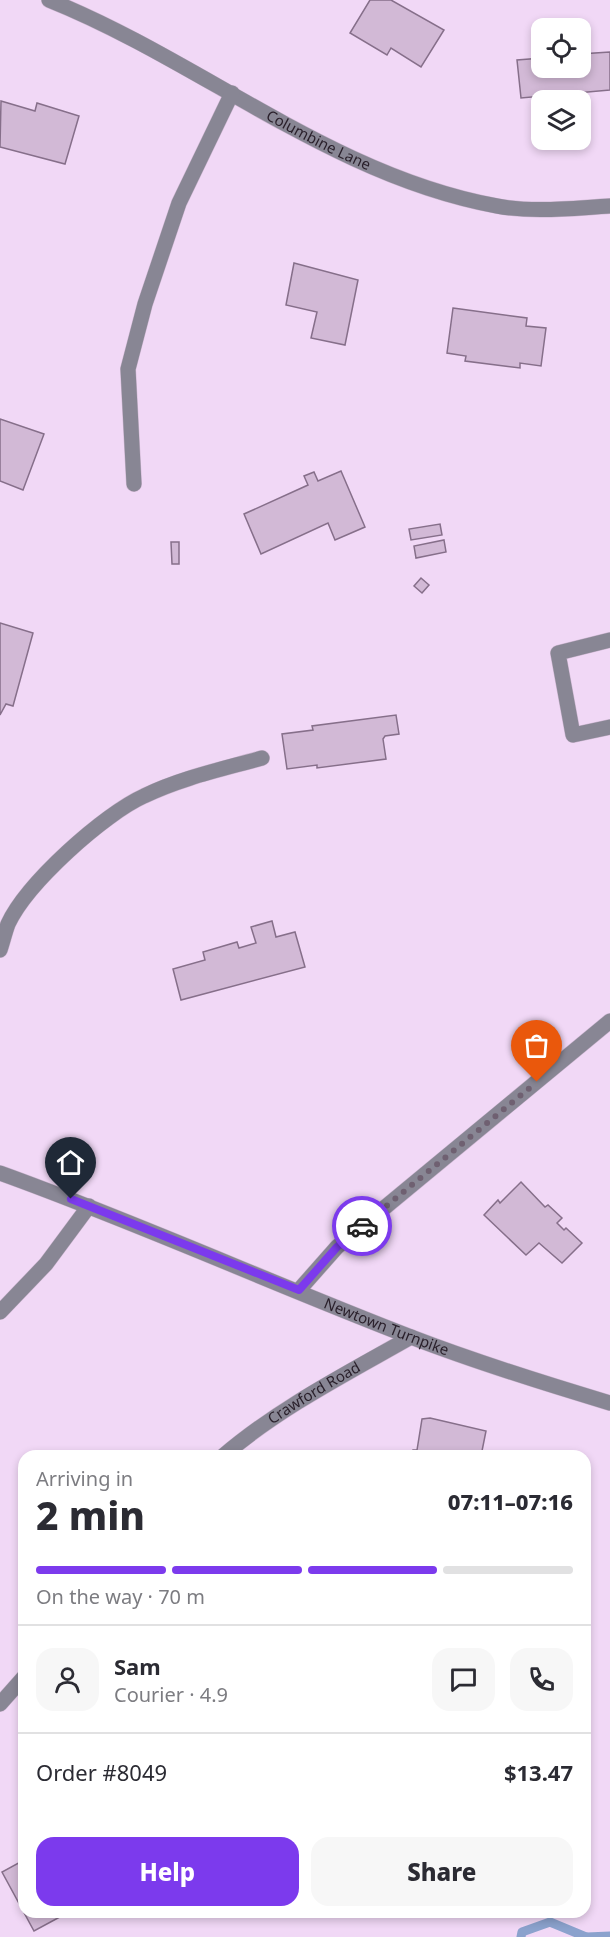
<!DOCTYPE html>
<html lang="en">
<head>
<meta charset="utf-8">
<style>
  :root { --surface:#fff; --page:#f7f7f7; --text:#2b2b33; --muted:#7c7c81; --line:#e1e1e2; --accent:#7c3aed }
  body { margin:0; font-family:"Noto Sans",sans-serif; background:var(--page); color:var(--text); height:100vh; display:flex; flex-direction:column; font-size:22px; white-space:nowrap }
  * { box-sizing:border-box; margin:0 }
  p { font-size:20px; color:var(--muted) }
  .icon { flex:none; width:33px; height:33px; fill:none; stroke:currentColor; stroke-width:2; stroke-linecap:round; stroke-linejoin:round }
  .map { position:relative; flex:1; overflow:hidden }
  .panel { position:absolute; left:18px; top:1450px; width:573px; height:468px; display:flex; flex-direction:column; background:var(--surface); border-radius:18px; box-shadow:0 3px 9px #0003 }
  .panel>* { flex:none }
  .controls { position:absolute; left:531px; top:18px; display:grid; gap:12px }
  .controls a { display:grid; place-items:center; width:60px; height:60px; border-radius:12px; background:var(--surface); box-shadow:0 3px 9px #0003; font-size:30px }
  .pin { position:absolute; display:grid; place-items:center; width:51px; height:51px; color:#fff; margin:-62px -26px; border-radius:50% 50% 50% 0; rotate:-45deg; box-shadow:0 0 6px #0007 }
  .pin .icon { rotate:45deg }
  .courier { position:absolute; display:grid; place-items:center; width:60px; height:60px; margin:-30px; border:4px solid #7c3aed; border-radius:50%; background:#fff; color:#222; box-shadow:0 2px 8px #0007 }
  .headline em { font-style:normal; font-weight:800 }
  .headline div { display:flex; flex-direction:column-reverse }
  .headline { display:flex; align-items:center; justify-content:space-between; height:102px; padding:0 18px }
  h1 { font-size:39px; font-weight:800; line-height:45px }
  .bar { display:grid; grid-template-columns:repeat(4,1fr); gap:9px 6px; align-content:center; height:72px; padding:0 18px }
  .bar i { height:8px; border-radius:4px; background:var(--line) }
  .bar .current { background:var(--accent) }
  .bar p { grid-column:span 4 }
  .line { display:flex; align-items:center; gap:15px; padding:0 18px; border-top:2px solid var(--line) }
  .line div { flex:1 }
  .round { display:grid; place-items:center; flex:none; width:63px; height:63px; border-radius:18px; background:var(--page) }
  .action { display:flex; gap:12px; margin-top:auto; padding:12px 18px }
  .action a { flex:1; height:69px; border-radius:18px; background:var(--accent); color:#fff; font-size:24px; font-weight:800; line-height:69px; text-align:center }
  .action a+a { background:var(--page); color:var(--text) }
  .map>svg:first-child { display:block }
</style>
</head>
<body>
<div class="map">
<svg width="610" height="1937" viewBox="0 0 610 1937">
  <rect width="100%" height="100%" fill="#f1d8f6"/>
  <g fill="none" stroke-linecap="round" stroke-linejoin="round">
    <g stroke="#8ba2cd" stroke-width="9">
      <path d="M521,1937L522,1932L550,1922L586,1937"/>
      <path d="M587,1937L610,1936"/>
    </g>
  </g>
  <g fill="#d2b9d6" stroke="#866f8a" stroke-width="1.5">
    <path d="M370,0H391L444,30L421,67L391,48L387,55L350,33Z"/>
    <path d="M610,52V90L521,98L517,60L542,58V68H580V54Z"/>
    <path d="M1,101L35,111L37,103L79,116L65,164L0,147Z"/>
    <path d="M294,263L358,280L345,345L311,338L317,312L286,305Z"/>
    <path d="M453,308L527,318L526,326L546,328L541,366L520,363V368L465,361L466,356L447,353Z"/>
    <path d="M0,419L44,434L23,490L0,481Z"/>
    <path d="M341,471L365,527L335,540L328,523L261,554L244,514L308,485L304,476L314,472L318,481Z"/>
    <path d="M440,524L442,535L411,540L409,529Z"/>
    <path d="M444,540L446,552L416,558L414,546Z"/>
    <path d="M171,542H179V564H172Z"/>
    <path d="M421,578L429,585L422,593L414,586Z"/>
    <path d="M0,623L33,633L13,706L6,704L0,715Z"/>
    <path d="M396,715L399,734L385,736L383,739L386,759L317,768V765L287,769L282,734L313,730L312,726Z"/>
    <path d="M272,921L276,937L295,932L305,967L181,1000L173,969L205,960L203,952L237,942L239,948L256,943L251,927Z"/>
    <path d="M521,1182L545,1207L548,1205L562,1218L557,1223L564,1230L566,1228L582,1243L562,1263L539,1243L526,1255L484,1215L498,1200L500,1203Z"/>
    <path d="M430,1418L486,1431L481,1456H412L413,1450H417L422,1419Z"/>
    <path d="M24,1860V1912H69L34,1931L2,1872Z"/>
  </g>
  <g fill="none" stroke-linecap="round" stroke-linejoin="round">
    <g stroke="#cdb7d1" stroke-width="16">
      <g id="minor">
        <path id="s1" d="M49,0C201,61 332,176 497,206C534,213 573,208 610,206"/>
        <path d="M134,484L128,369L145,304L179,203L232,93"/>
        <path d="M610,640L558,653L573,735L610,727"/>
        <path d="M0,950C3,941 5,932 8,924C27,883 104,814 144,796C181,778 223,769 262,758"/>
        <path id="s2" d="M0,1173C139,1223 273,1284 411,1337C476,1362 543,1383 610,1403"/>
        <path d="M299,1290L337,1247L610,1021"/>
        <path d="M0,1312L46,1264L89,1206"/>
        <path id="s3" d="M223,1456C279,1408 346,1374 411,1337"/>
        <path d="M0,1704L24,1677"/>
      </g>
    </g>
    <use href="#minor" stroke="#888694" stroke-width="15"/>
  </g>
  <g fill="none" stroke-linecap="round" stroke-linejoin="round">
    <path stroke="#6f6071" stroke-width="6" stroke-dasharray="0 10.8" d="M362,1226L537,1082"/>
    <path stroke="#7c3aed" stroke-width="8" d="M71,1199L299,1290L337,1247L362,1226"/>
  </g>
  <g text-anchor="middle" stroke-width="6" stroke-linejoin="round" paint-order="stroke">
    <g font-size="15" fill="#291f2a" stroke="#fce7ff">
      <text dy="5" stroke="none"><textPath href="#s1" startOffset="304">Columbine Lane</textPath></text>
      <text dy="5" stroke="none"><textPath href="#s2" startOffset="416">Newtown Turnpike</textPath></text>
      <text dy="5" stroke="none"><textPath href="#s3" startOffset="111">Crawford Road</textPath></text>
    </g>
  </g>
</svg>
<div class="controls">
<a><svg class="icon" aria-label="locate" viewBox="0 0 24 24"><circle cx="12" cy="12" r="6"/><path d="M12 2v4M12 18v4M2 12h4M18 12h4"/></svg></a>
<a><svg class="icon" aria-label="layers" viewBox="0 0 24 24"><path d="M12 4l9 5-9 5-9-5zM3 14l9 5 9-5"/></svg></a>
</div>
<div class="pin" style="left:537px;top:1082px;background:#ea580c"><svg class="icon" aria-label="bag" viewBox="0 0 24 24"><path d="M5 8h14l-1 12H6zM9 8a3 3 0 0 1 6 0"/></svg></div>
<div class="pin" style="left:71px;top:1199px;background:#1f2937"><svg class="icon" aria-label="home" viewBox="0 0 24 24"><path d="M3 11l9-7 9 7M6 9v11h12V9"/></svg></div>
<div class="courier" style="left:362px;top:1226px"><svg class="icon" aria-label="car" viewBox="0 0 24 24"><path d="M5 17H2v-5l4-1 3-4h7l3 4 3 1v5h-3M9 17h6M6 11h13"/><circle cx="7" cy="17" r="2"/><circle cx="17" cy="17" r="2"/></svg></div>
<section class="panel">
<div class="headline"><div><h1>2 min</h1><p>Arriving in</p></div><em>07:11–07:16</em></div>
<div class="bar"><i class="current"></i><i class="current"></i><i class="current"></i><i></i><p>On the way · 70 m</p></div>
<div class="line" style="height:108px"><a class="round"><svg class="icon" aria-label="person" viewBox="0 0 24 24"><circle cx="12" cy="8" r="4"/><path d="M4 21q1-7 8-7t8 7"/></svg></a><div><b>Sam</b><p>Courier · 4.9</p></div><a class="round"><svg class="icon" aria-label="chat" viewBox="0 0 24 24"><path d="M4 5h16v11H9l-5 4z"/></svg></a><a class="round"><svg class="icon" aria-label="phone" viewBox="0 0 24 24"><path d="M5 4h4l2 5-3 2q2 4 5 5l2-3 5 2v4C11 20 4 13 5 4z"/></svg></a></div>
<div class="line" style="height:78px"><div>Order #8049</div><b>$13.47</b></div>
<div class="action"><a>Help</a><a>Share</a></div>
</section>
</div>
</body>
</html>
